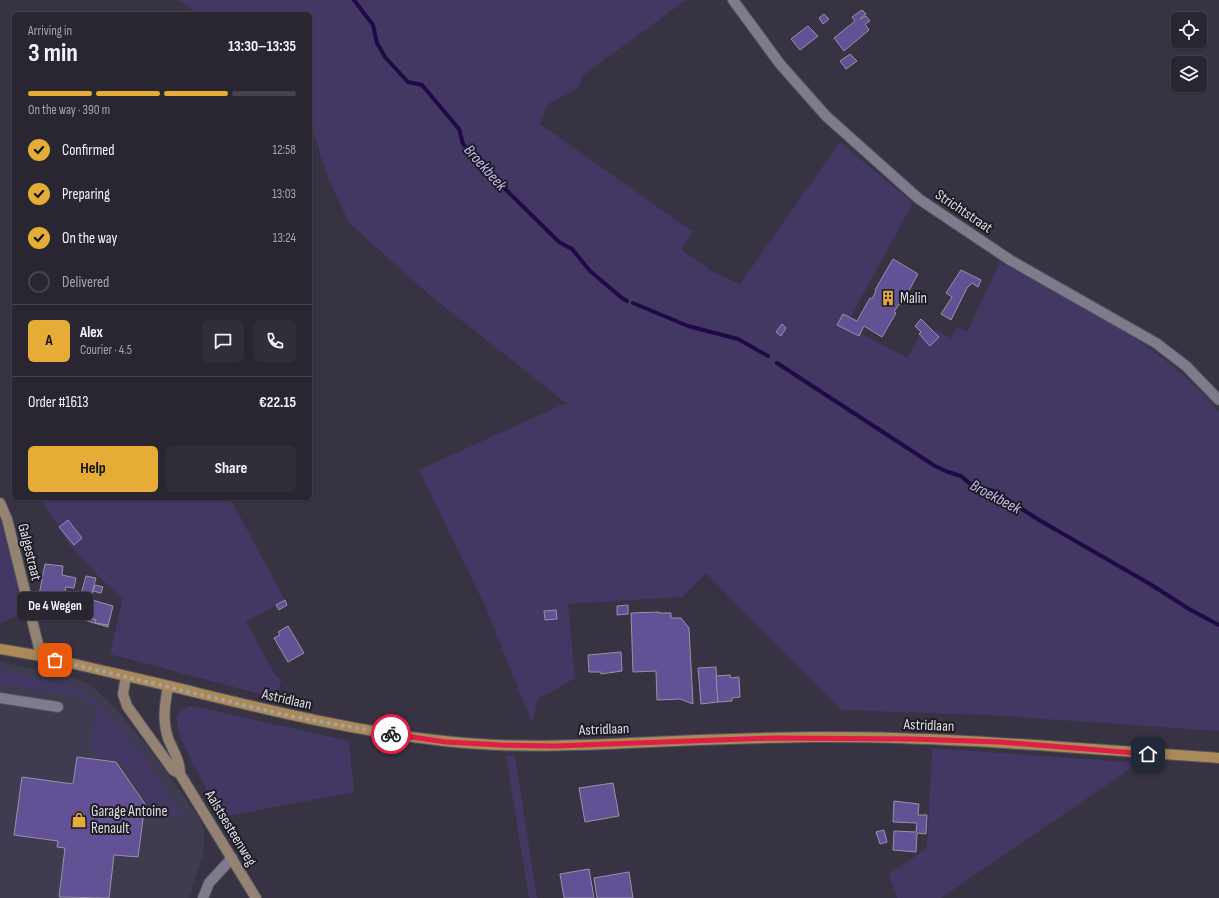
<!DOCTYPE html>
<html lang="en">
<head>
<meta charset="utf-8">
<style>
  :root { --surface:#292632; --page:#312e3a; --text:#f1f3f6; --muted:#a5a5ac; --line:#45434d; --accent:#e5ad36 }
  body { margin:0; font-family:"Sofia Sans Condensed",sans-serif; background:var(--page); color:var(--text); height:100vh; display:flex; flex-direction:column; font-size:15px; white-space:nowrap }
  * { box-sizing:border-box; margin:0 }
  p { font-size:13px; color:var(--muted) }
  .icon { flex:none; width:22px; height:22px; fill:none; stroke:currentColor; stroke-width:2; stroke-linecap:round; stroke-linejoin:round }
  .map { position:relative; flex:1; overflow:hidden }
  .drawer { position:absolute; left:12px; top:12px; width:300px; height:488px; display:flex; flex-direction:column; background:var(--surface); border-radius:6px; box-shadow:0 1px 3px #0004,0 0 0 1px var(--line) }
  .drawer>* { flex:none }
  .fabs { position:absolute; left:1171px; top:12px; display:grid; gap:8px }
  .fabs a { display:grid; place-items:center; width:36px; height:36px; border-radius:6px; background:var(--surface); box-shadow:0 1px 3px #0004,0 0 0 1px var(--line); font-size:20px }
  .pin { position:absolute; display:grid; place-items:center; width:34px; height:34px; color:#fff; margin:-17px; border-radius:8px; box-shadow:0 2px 6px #0006 }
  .courier { position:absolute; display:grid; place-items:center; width:40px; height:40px; margin:-20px; border:3px solid #e11d48; border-radius:50%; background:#fff; color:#222; box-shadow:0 1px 5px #0007 }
  .bubble { position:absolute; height:28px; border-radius:6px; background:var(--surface); box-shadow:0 1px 3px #0004,0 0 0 1px var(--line); font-size:13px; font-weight:700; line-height:28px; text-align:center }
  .overview em { font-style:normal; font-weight:700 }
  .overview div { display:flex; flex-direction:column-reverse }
  .overview { display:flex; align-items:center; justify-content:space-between; height:68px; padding:0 16px }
  h1 { font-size:26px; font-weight:700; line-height:30px }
  .bar { display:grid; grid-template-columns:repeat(4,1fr); gap:6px 4px; align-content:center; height:48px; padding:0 16px }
  .bar i { height:5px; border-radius:3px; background:var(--line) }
  .bar .current { background:var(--accent) }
  .bar p { grid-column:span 4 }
  .line { display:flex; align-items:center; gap:10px; padding:0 16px; border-top:1px solid var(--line) }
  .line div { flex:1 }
  .round { display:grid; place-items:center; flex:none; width:42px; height:42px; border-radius:6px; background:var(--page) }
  ol { padding:0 16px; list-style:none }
  li { display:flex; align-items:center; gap:12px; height:44px }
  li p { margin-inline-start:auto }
  li .icon { padding:4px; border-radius:50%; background:var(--accent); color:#111; stroke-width:4 }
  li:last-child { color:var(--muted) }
  li i { width:22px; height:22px; border:2px solid var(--line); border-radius:50% }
  .primary-button { display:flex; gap:8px; margin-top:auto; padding:8px 16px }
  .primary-button a { flex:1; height:46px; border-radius:6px; background:var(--accent); color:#111; font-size:16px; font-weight:700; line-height:46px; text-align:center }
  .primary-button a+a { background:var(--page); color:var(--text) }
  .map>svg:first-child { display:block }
</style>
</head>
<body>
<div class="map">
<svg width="1219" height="898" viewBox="0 0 1219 898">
  <rect width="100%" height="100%" fill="#373343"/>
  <path fill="#3f3b51" d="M0,662L66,675L91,685L117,710L149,748L198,816L204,830V851L189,898H0Z"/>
  <g fill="#433864">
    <path d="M179,0H686L582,76C581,95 560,94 549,104C545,108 542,119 540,124L693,232L681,249L713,272L740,284L840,142L913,203L846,325L907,358L919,336L930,341L936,330L951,338L957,327L967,332L1000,262C1073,303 1166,345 1219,412V731L988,715L842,710L706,573L682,597L568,604L575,678L538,699L532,723L486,608L419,470L566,403L432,297L349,223L329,180L310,122V14H199Z"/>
    <path d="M40,498H230L285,600L246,622L276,676L282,679L275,698L110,654L123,598L102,580L70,545Z"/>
    <path d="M0,518L25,613L0,623Z"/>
    <path d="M0,669L83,691L113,718L147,762L184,817L146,813L147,802L119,760L94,757L95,748L90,747L96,707L79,696L0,683Z"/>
    <path d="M193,706L349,741L354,792L223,817C212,797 175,739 177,718C178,710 186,707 193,706Z"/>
    <path d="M932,748L1139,763L941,898H897L889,874L927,848Z"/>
    <path d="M506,756H515L537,898H529Z"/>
  </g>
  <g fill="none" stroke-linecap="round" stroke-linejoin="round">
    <g stroke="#210847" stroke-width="4">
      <path d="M354,0L373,25L377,43L385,57L408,82L422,85L459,129L463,144L492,176L559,242L572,249L590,271L622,298L627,301"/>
      <path d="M633,303L688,326L738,339L768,356"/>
      <path d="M777,363L935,466L948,472L961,476L974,487L994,491L1039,520L1150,584L1189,609L1219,625"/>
    </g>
  </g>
  <g fill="#635195" stroke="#9693a6">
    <path d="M862,10L866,14L860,19L866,16L870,21L865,24L869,30L844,51L834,38L855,21L852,17Z"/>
    <path d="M824,14L829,19L823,24L819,18Z"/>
    <path d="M808,26L818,36L800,50L791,39Z"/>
    <path d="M850,54L857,61L846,69L840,61Z"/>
    <path d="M893,259L918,274L901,305L899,304L894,312L896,313L882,337L864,326L859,336L837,325L843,314L857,321L870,298L872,299L876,291L875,290Z"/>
    <path d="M961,270L981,280L978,287L972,283L967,288L951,320L941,314L952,297L946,293Z"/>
    <path d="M921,319L939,337L930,346L919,334L921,332L915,326Z"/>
    <path d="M782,324L786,328L781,336L776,332Z"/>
    <path d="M68,520L82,538L74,545L59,527Z"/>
    <path d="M45,564L63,566L62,575L76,578L74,588L66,587L64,597L39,595Z"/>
    <path d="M86,576L96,578L91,597L81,594Z"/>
    <path d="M95,585L103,587L101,593L93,591Z"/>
    <path d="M42,595L64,597L61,615L39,611Z"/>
    <path d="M89,599L113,606L108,626L95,623L96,620L85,617Z"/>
    <path d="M285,600L287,605L279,610L276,605Z"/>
    <path d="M628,605V614L617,615V606Z"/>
    <path d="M556,610L557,619L545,620L544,611Z"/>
    <path d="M39,611L61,615L60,620L39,618Z"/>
    <path d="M659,612V613H671V618H681L689,628L693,704L680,699L657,700L656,671L633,672L631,613Z"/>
    <path d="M85,617L96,620L95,623L108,625V627L84,620Z"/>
    <path d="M288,626L304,653L288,662L274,638L280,635L278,632Z"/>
    <path d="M621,652L622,671L601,674V672H589L588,655Z"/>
    <path d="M716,667L718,702L701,704L698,668Z"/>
    <path d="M730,675L731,678L739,677L740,697L732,698V701L718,702L716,676Z"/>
    <path d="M77,757L116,762L145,804L138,857L114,855L109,898L59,897L65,848L57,847L58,841L14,835L22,777L73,784Z"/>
    <path d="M613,783L619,816L585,822L579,788Z"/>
    <path d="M894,801L919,804L918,815H927L926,834L917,833L916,852L893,850L894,831L916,832L917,823L893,822Z"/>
    <path d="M884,830L887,842L880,844L876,832Z"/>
    <path d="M589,869L594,898H564L560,874Z"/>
    <path d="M629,872L633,898H597L594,878Z"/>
  </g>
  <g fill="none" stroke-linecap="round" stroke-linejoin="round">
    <g stroke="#54525e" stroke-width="12">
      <g id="street">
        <path d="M733,0L780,64L826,116L919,199L1010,260L1156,343L1186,366L1219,400"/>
        <path d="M0,698L58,707"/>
        <path d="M203,898L209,883L232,858"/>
      </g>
    </g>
    <g stroke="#54525e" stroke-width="12">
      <g id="secondary">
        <path d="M0,503L7,519L41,656"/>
        <path d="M126,676L123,694L127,706L173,770L180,774L256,898"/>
        <path d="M168,686C165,704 162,720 168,738C173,751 180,760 180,774"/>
      </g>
    </g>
    <g stroke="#54525e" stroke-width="12">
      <path id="primary" d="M0,649L41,656C94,669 146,680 198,693C280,713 361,732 444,741C506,748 567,746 629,743C690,740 752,738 814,737C949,736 1084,749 1219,758"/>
    </g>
    <use href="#street" stroke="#7e7b8d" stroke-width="10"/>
    <use href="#secondary" stroke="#948372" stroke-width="10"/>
    <use href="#primary" stroke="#aa8b57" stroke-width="10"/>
  </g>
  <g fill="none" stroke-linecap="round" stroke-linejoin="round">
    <path stroke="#a4a2ae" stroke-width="4" stroke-dasharray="0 7.2" d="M55,660L290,716L391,734"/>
    <path stroke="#e11d48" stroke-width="5" d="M391,734L446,742L501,745L555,746L773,738L911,739L1000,742L1148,754"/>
  </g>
  <defs>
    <g id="building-bare" transform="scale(1.2)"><path d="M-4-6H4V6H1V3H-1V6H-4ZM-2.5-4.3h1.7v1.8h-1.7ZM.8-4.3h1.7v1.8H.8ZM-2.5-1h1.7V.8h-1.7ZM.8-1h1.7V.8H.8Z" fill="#e5ad36" stroke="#1e1c23" stroke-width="2.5" paint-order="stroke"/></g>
    <g id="shop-bare" transform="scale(1.2)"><path d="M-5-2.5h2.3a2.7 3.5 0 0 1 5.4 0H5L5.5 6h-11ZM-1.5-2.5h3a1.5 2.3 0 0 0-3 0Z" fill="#e5ad36" stroke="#1e1c23" stroke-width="2.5" paint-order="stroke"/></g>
  </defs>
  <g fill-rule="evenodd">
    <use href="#building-bare" x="888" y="298"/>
    <use href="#shop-bare" x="79" y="820"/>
  </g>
  <g text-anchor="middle" stroke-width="4" stroke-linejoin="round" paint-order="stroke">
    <g font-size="15" fill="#dfdee8" stroke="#1e1c23">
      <text transform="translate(964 211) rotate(34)" y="5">Strichtstraat</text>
      <text transform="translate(30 552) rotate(76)" y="5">Galgestraat</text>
      <text transform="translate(287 699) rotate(13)" y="5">Astridlaan</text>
      <text transform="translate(929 725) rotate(2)" y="5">Astridlaan</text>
      <text transform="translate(604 729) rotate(-2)" y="5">Astridlaan</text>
      <text transform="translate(231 828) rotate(59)" y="5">Aalstsesteenweg</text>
    </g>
    <g font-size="15" fill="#dfdee8" stroke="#1e1c23" text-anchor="start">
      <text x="900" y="303">Malin</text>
      <text x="91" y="816">Garage Antoine<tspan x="91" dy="17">Renault</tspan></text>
    </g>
    <g font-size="16" font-style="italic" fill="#c2b6f0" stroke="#1e1c23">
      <text transform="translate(486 167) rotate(48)" y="6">Broekbeek</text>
      <text transform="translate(996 496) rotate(28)" y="6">Broekbeek</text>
    </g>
  </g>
</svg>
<div class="fabs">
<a><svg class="icon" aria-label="locate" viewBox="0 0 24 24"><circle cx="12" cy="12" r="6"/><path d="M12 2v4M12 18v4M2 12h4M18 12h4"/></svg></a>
<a><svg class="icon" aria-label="layers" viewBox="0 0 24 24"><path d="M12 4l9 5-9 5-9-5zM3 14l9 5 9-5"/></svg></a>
</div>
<div class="pin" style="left:55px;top:660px;background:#ea580c"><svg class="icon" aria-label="bag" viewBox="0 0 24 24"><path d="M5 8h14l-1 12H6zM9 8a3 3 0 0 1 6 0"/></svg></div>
<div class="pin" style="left:1148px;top:754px;background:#1f2937"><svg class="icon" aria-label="home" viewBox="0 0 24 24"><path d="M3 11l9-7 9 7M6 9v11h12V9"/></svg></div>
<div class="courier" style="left:391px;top:734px"><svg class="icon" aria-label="bike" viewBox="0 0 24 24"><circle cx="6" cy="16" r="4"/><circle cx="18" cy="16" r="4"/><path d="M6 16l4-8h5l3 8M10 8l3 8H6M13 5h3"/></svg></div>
<div class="bubble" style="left:17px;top:592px;width:76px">De 4 Wegen</div>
<section class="drawer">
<div class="overview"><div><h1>3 min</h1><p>Arriving in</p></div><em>13:30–13:35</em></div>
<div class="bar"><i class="current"></i><i class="current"></i><i class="current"></i><i></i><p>On the way · 390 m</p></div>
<ol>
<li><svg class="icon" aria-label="check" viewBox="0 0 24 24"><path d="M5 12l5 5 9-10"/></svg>Confirmed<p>12:58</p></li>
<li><svg class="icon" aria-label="check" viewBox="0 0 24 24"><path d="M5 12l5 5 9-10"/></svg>Preparing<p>13:03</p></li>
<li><svg class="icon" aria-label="check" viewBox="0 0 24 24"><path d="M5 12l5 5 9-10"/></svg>On the way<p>13:24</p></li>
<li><i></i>Delivered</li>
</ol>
<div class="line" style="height:72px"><b class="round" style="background:var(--accent);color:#111">A</b><div><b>Alex</b><p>Courier · 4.5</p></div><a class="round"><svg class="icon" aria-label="chat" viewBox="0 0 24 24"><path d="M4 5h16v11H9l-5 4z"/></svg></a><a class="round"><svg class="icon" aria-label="phone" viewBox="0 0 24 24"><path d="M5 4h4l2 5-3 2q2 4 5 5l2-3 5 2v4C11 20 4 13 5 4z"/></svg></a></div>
<div class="line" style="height:52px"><div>Order #1613</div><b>€22.15</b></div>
<div class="primary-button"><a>Help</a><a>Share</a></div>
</section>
</div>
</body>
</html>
